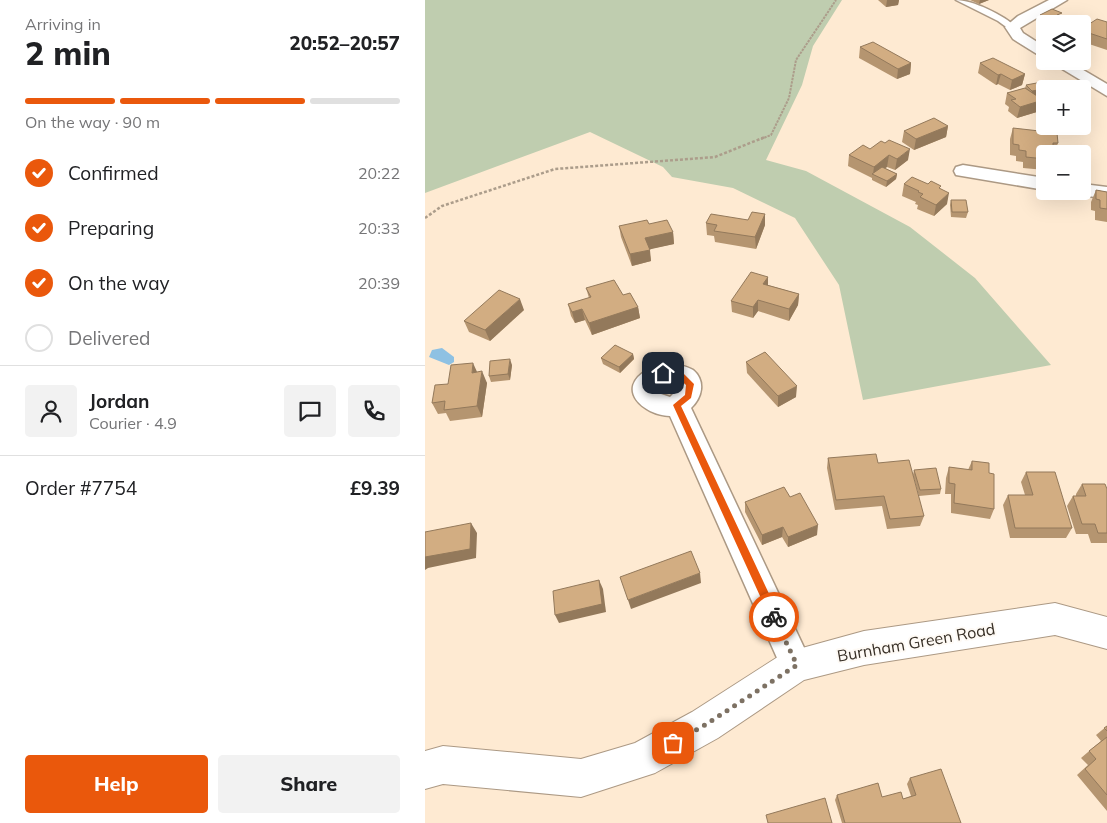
<!DOCTYPE html>
<html lang="en">
<head>
<meta charset="utf-8">
<style>
  :root { --surface:#fff; --page:#f2f2f2; --text:#202124; --muted:#757577; --line:#e0e0e0; --accent:#ea580c }
  body { margin:0; font-family:Mulish,sans-serif; background:var(--page); color:var(--text); height:100vh; display:flex; flex-direction:column; font-size:19px; white-space:nowrap }
  * { box-sizing:border-box; margin:0 }
  p { font-size:16px; color:var(--muted) }
  .icon { flex:none; width:28px; height:28px; fill:none; stroke:currentColor; stroke-width:2; stroke-linecap:round; stroke-linejoin:round }
  .map { position:relative; flex:1; overflow:hidden }
  .side { display:flex; flex-direction:column; background:var(--surface); width:425px }
  .side>* { flex:none }
  .fabs { position:absolute; left:611px; top:15px; display:grid; gap:10px }
  .fabs a { display:grid; place-items:center; width:55px; height:55px; border-radius:5px; background:var(--surface); box-shadow:0 5px 20px #0002; font-size:25px }
  .pin { position:absolute; display:grid; place-items:center; width:42px; height:42px; color:#fff; margin:-21px; border-radius:10px; box-shadow:0 2px 8px #0006 }
  .courier { position:absolute; display:grid; place-items:center; width:50px; height:50px; margin:-25px; border:4px solid #ea580c; border-radius:50%; background:#fff; color:#222; box-shadow:0 1px 6px #0007 }
  .head em { font-style:normal; font-weight:800 }
  .head div { display:flex; flex-direction:column-reverse }
  .head { display:flex; align-items:center; justify-content:space-between; height:85px; padding:0 25px }
  h1 { font-size:32px; font-weight:800; line-height:38px }
  .bar { display:grid; grid-template-columns:repeat(4,1fr); gap:8px 5px; align-content:center; height:60px; padding:0 25px }
  .bar i { height:6px; border-radius:4px; background:var(--line) }
  .bar .selected { background:var(--accent) }
  .bar p { grid-column:span 4 }
  .line { display:flex; align-items:center; gap:12px; padding:0 25px; border-top:1px solid var(--line) }
  .line div { flex:1 }
  .round { display:grid; place-items:center; flex:none; width:52px; height:52px; border-radius:5px; background:var(--page) }
  ol { padding:0 25px; list-style:none }
  li { display:flex; align-items:center; gap:15px; height:55px }
  li p { margin-inline-start:auto }
  li .icon { padding:5px; border-radius:50%; background:var(--accent); color:#fff; stroke-width:4 }
  li:last-child { color:var(--muted) }
  li i { width:28px; height:28px; border:2px solid var(--line); border-radius:50% }
  .primary-button { display:flex; gap:10px; margin-top:auto; padding:10px 25px }
  .primary-button a { flex:1; height:58px; border-radius:5px; background:var(--accent); color:#fff; font-size:20px; font-weight:800; line-height:58px; text-align:center }
  .primary-button a+a { background:var(--page); color:var(--text) }
  main { display:flex; flex:1; min-height:0 }
  .map>svg:first-child { display:block }
</style>
</head>
<body>
<main>
<section class="side">
<div class="head"><div><h1>2 min</h1><p>Arriving in</p></div><em>20:52–20:57</em></div>
<div class="bar"><i class="selected"></i><i class="selected"></i><i class="selected"></i><i></i><p>On the way · 90 m</p></div>
<ol>
<li><svg class="icon" aria-label="check" viewBox="0 0 24 24"><path d="M5 12l5 5 9-10"/></svg>Confirmed<p>20:22</p></li>
<li><svg class="icon" aria-label="check" viewBox="0 0 24 24"><path d="M5 12l5 5 9-10"/></svg>Preparing<p>20:33</p></li>
<li><svg class="icon" aria-label="check" viewBox="0 0 24 24"><path d="M5 12l5 5 9-10"/></svg>On the way<p>20:39</p></li>
<li><i></i>Delivered</li>
</ol>
<div class="line" style="height:90px"><a class="round"><svg class="icon" aria-label="person" viewBox="0 0 24 24"><circle cx="12" cy="8" r="4"/><path d="M4 21q1-7 8-7t8 7"/></svg></a><div><b>Jordan</b><p>Courier · 4.9</p></div><a class="round"><svg class="icon" aria-label="chat" viewBox="0 0 24 24"><path d="M4 5h16v11H9l-5 4z"/></svg></a><a class="round"><svg class="icon" aria-label="phone" viewBox="0 0 24 24"><path d="M5 4h4l2 5-3 2q2 4 5 5l2-3 5 2v4C11 20 4 13 5 4z"/></svg></a></div>
<div class="line" style="height:65px"><div>Order #7754</div><b>£9.39</b></div>
<div class="primary-button"><a>Help</a><a>Share</a></div>
</section>
<div class="map">
<svg width="682" height="823" viewBox="0 0 682 823">
  <rect width="100%" height="100%" fill="#feead2"/>
  <path fill="#bfcdaf" d="M0,0H417L388,46L377,85L341,160L381,171L485,227L550,278L626,365L438,400L414,285L370,218L308,188L247,177L238,167L165,132L0,193Z"/>
  <path fill="#8ec1e3" d="M17,348L29,357V362L24,365L4,357L7,350Z"/>
  <g fill="none" stroke-linecap="round" stroke-linejoin="round">
    <g stroke="#ac9984" stroke-width="3">
      <path id="service" d="M531,0C547,0 579,15 591,27L584,29L573,21Z"/>
    </g>
    <g stroke="#ac9984" stroke-width="3">
      <g id="minor">
        <path d="M624,0H642L595,28L598,33L620,47V59L588,39L580,27L593,16Z"/>
        <path d="M624,61H643L682,84V96Z"/>
        <path d="M538,165L620,178V190L531,175L529,171L531,167Z"/>
        <path d="M658,184L682,187V199L651,194L649,191H658Z"/>
        <path d="M245,363C252,365 262,366 268,370C281,381 277,398 266,408L382,654L387,665L382,676L371,681L360,676L245,416C218,415 190,389 222,370C228,366 238,365 245,363ZM245,381L252,385V390L245,397L233,393V388Z"/>
      </g>
    </g>
    <g stroke="#ac9984" stroke-width="2">
      <path id="tertiary" d="M630,603L682,617V649L630,635L439,665L379,680L293,738L230,773L156,797L18,784L0,789V751L18,746L156,759L210,743L267,712L359,653L439,631Z"/>
    </g>
    <path stroke="#ac9d8b" stroke-width="2" stroke-dasharray="2.5 1" stroke-linecap="butt" d="M336,139L346,135L364,98L371,60L411,0"/>
    <path stroke="#ac9d8b" stroke-width="2.5" stroke-dasharray="3 2" stroke-linecap="butt" d="M0,218L17,206L130,169L290,157L340,137"/>
    <use href="#service" fill="#fff" fill-rule="evenodd"/>
    <use href="#minor" fill="#fff" fill-rule="evenodd"/>
    <use href="#tertiary" fill="#fff" fill-rule="evenodd"/>
  </g>
  <g fill="#b59570">
    <path d="M453,0H474L473,5L461,7Z"/>
    <path d="M545,0H564L554,4Z"/>
    <path d="M615,15L635,16L653,23V24H620V33L618,32L619,28L612,25Z"/>
    <path d="M682,22V50L658,42V28Z"/>
    <path d="M435,47L486,63L485,74L472,79L434,58Z"/>
    <path d="M555,63L600,74L597,85L585,90L573,84L571,85L553,73Z"/>
    <path d="M601,85L624,88L623,89H620V94L611,95L615,111L592,118L583,111L584,107L580,104L582,93L600,88Z"/>
    <path d="M523,126L521,137L489,150L477,142L479,131Z"/>
    <path d="M588,128L633,143L629,154H620V170L598,168V162L591,161V156L585,155V139Z"/>
    <path d="M445,149L483,160L470,170L462,167L460,168L472,174L471,179L461,187L447,180V178L423,166L424,155Z"/>
    <path d="M479,184L516,189L522,204L509,216L492,209L493,205L490,204L491,202L477,196Z"/>
    <path d="M671,190L682,192V222L670,220V211L666,210V202Z"/>
    <path d="M526,200L543,212L541,218L526,217L525,205Z"/>
    <path d="M340,214V225L331,249L290,242L289,236L282,235L281,223L323,220Z"/>
    <path d="M224,224L248,232L249,244L224,249L226,261L207,266L196,237L194,226Z"/>
    <path d="M343,277V285L374,294L373,305L364,321L333,311L328,318L307,312L306,301Z"/>
    <path d="M161,288L198,295L213,307L215,318L167,335L160,320L150,323L146,316L143,304L164,298Z"/>
    <path d="M99,310L65,341L44,332L39,321Z"/>
    <path d="M208,354L209,359L195,373L178,364L176,358Z"/>
    <path d="M321,362L371,397L353,407L322,373Z"/>
    <path d="M87,365L85,380L66,382L64,376Z"/>
    <path d="M52,372L62,383L57,417L25,421L21,413L13,414L7,403L23,384Z"/>
    <path d="M403,458L453,463L499,516L495,526L462,529L457,506L410,510L402,468Z"/>
    <path d="M547,461L564,473L569,509L565,519L526,513V494H520L521,478L524,467L543,470Z"/>
    <path d="M489,470L516,489L515,494L494,496L488,475Z"/>
    <path d="M601,472L647,528L641,538H585L578,505L583,495H600L596,482Z"/>
    <path d="M657,484L682,489V543H666L663,534H651L642,506L648,496H651V494Z"/>
    <path d="M365,497L392,535L363,547L357,537L337,545L320,512V502Z"/>
    <path d="M682,726V811L652,775L663,765L656,758L676,741L671,735Z"/>
    <path d="M485,778L536,823H417L410,800L412,795L457,797L478,799L486,796L482,784Z"/>
  </g>
  <g fill="#93795b">
    <path d="M462,0H474L473,5L461,7Z"/>
    <path d="M555,0H564L554,4Z"/>
    <path d="M486,63L485,74L472,79L473,69Z"/>
    <path d="M576,74L573,84L571,85L573,75Z"/>
    <path d="M600,74L597,85L585,90L587,80Z"/>
    <path d="M624,88L623,89H620V94L606,96L607,91Z"/>
    <path d="M618,100L615,111L592,118L595,107Z"/>
    <path d="M523,126L521,137L489,150L491,139Z"/>
    <path d="M485,149L483,160L470,170L472,159Z"/>
    <path d="M464,155L462,167L450,175L448,174L449,167Z"/>
    <path d="M472,174L471,179L461,187L462,181Z"/>
    <path d="M524,193L522,204L509,216L511,205Z"/>
    <path d="M340,214V225L331,249L330,237Z"/>
    <path d="M248,232L249,244L222,250L220,238Z"/>
    <path d="M225,250L226,261L207,266L205,254Z"/>
    <path d="M343,277V288L338,284Z"/>
    <path d="M374,294L373,305L364,321V309Z"/>
    <path d="M95,299L99,310L65,341L60,330Z"/>
    <path d="M333,300V311L328,318V307Z"/>
    <path d="M213,307L215,318L167,335L164,323Z"/>
    <path d="M157,309L160,320L150,323L147,312Z"/>
    <path d="M208,354L209,359L195,373L194,367Z"/>
    <path d="M85,359L87,365L85,380L83,374Z"/>
    <path d="M48,363L53,374L47,373Z"/>
    <path d="M57,371L62,383L57,417L52,406Z"/>
    <path d="M372,386L371,397L353,407V396Z"/>
    <path d="M46,523L52,533L51,558L3,568L0,570V557Z"/>
    <path d="M393,525L392,535L363,547V537Z"/>
    <path d="M358,527L357,537L337,545V535Z"/>
    <path d="M275,573L276,583L206,609L203,600Z"/>
    <path d="M174,580L178,589L181,612L134,623L130,615Z"/>
  </g>
  <g fill="#d2ad82" stroke="#93795b">
    <path d="M627,9L637,13L632,15L653,23L651,24H626L621,22L626,19L615,15Z"/>
    <path d="M672,19L682,22V39L658,31V28Z"/>
    <path d="M448,42L486,63L473,69L435,47Z"/>
    <path d="M568,58L600,74L587,80L576,74L573,75L555,63Z"/>
    <path d="M617,82L624,88L607,91L601,85Z"/>
    <path d="M600,88L618,100L595,107L586,100L591,99L582,93Z"/>
    <path d="M509,118L523,126L491,139L479,131Z"/>
    <path d="M588,128L632,133L633,143H628V154H620V159L601,157V151L594,150V145L588,144Z"/>
    <path d="M464,140L485,149L472,159L464,155L449,167L424,155L438,145L445,149L456,141L460,143Z"/>
    <path d="M457,167L472,174L462,181L447,174Z"/>
    <path d="M487,177L503,184L506,181L516,186L514,188L524,193L511,205L495,197L498,194L493,192L494,191L479,184Z"/>
    <path d="M671,190L682,192V209L675,208V200L671,199Z"/>
    <path d="M526,200H541L543,212H527Z"/>
    <path d="M327,212L340,214L330,237L289,231L292,225L281,223L286,214L323,220Z"/>
    <path d="M222,220L224,224L242,220L248,232L220,238L225,250L205,254L194,226Z"/>
    <path d="M326,272L343,277L338,284L374,294L364,309L333,300L328,307L306,301Z"/>
    <path d="M189,280L198,295L205,293L213,307L164,323L157,309L147,312L143,304L166,297L161,288Z"/>
    <path d="M74,290L95,299L60,330L39,321Z"/>
    <path d="M190,345L208,354L194,367L176,358Z"/>
    <path d="M340,352L372,386L353,396L321,362Z"/>
    <path d="M85,359L83,374L64,376L65,361Z"/>
    <path d="M48,363L47,373L57,371L52,406L19,410L20,401L7,403L10,385L23,384L26,365Z"/>
    <path d="M451,454L453,463L484,460L499,516L465,519L459,496L411,500L403,458Z"/>
    <path d="M547,461L564,463V473L569,474V509L529,503L530,484L524,483V467L547,470Z"/>
    <path d="M511,468L516,489L495,490L489,470Z"/>
    <path d="M601,472H630L647,528H590L583,495H608Z"/>
    <path d="M657,484H680L682,489V533H673L670,524H657L648,496H661Z"/>
    <path d="M359,487L365,497L375,493L393,525L363,537L358,527L337,535L320,502Z"/>
    <path d="M46,523L45,549L0,557V532Z"/>
    <path d="M266,551L275,573L203,600L195,577Z"/>
    <path d="M174,580L177,604L130,615L128,591Z"/>
    <path d="M682,726V731L679,728Z"/>
    <path d="M682,737V795L660,769L671,759L664,751Z"/>
    <path d="M516,769L536,823H420L412,795L453,783L457,797L476,792L478,799L491,795L485,778Z"/>
    <path d="M400,798L407,823H343L341,815Z"/>
  </g>
  <path fill="#ea580c" d="M238,370L257,372L269,384L266,398L256,406L353,613V620H346L248,405L260,395L261,385L252,377L235,375V371Z"/>
  <g fill="none" stroke-linecap="round" stroke-linejoin="round">
    <path stroke="#7d7163" stroke-width="5" stroke-dasharray="0 9" d="M248,743L280,725L372,665L349,617"/>
  </g>
  <g text-anchor="middle" stroke-width="4" stroke-linejoin="round" paint-order="stroke">
    <g font-size="16" fill="#383027" stroke="#fefaf5">
      <text transform="translate(491 642) rotate(-10)" y="6">Burnham Green Road</text>
    </g>
  </g>
</svg>
<div class="fabs">
<a><svg class="icon" aria-label="layers" viewBox="0 0 24 24"><path d="M12 4l9 5-9 5-9-5zM3 14l9 5 9-5"/></svg></a>
<a>+</a>
<a>−</a>
</div>
<div class="pin" style="left:248px;top:743px;background:#ea580c"><svg class="icon" aria-label="bag" viewBox="0 0 24 24"><path d="M5 8h14l-1 12H6zM9 8a3 3 0 0 1 6 0"/></svg></div>
<div class="pin" style="left:238px;top:373px;background:#1f2937"><svg class="icon" aria-label="home" viewBox="0 0 24 24"><path d="M3 11l9-7 9 7M6 9v11h12V9"/></svg></div>
<div class="courier" style="left:349px;top:617px"><svg class="icon" aria-label="bike" viewBox="0 0 24 24"><circle cx="6" cy="16" r="4"/><circle cx="18" cy="16" r="4"/><path d="M6 16l4-8h5l3 8M10 8l3 8H6M13 5h3"/></svg></div>
</div>
</main>
</body>
</html>
